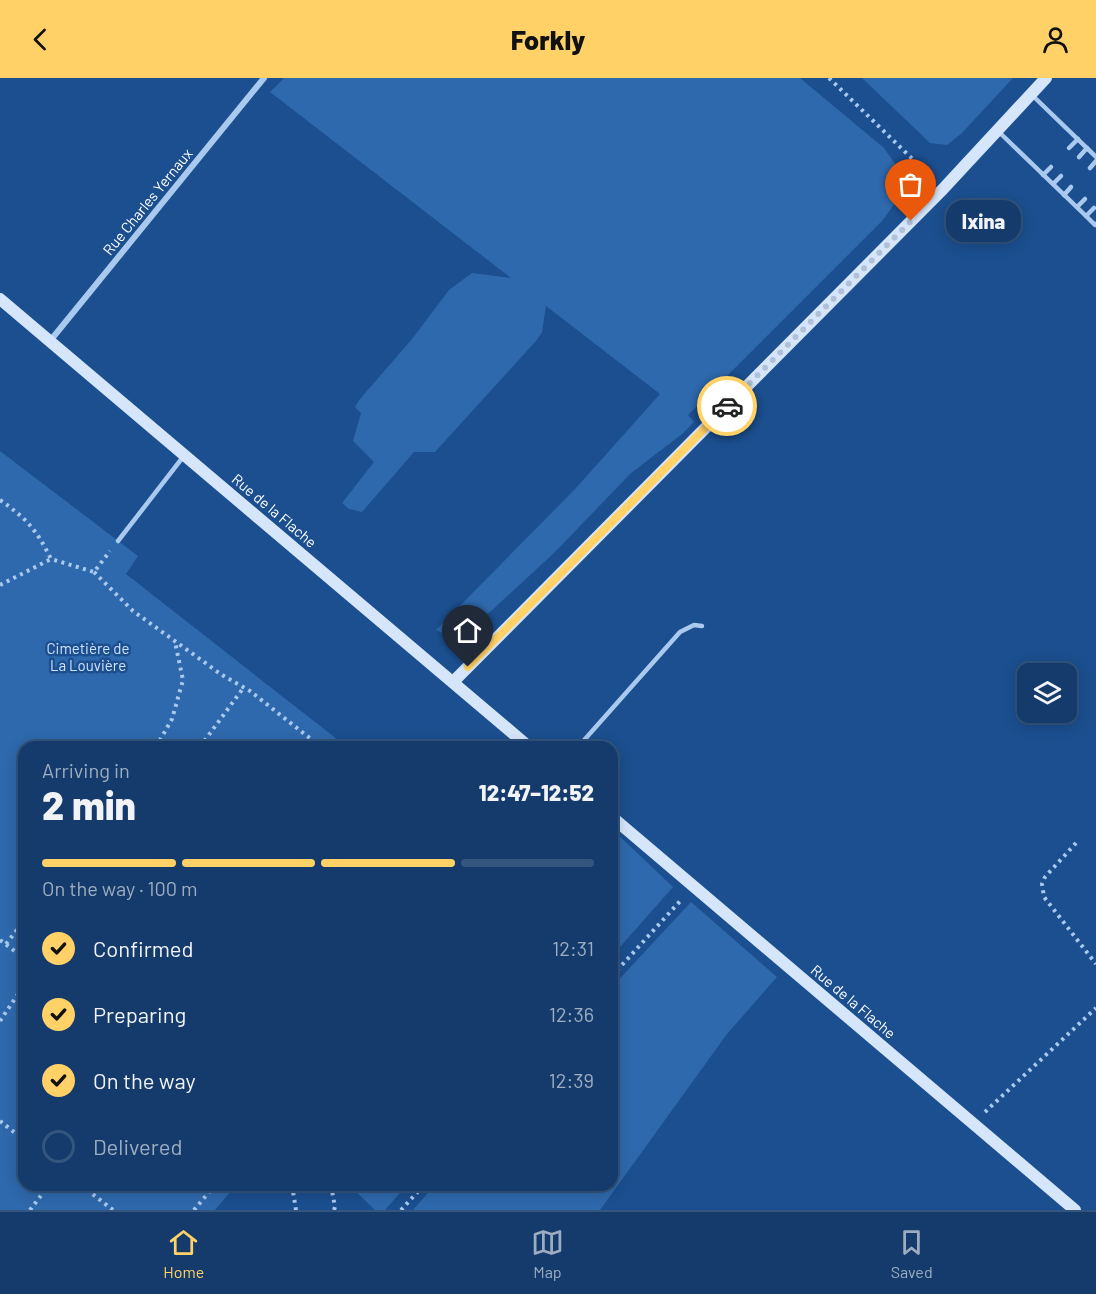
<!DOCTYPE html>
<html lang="en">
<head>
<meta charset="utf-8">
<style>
  :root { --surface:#143b6b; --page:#214673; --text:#f1f3f6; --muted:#9dadc1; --line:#33557e; --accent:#ffd166 }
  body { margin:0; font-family:Barlow,sans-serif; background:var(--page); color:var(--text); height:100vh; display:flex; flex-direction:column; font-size:22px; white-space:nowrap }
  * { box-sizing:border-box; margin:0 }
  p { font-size:20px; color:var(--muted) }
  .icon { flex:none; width:33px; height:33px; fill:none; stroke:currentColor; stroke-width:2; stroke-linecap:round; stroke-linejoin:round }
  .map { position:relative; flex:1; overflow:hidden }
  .details { position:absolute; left:18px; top:663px; width:600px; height:450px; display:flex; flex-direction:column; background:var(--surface); border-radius:18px; box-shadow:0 3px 15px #0003,0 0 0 2px var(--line) }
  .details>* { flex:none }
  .fabs { position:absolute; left:1017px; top:585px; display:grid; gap:12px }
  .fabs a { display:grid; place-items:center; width:60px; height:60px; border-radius:12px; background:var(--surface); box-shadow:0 3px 15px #0003,0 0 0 2px var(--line); font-size:30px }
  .pin { position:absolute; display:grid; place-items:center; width:51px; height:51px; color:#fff; margin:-62px -26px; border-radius:50% 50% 50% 0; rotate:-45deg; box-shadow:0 0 6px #0007 }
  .pin .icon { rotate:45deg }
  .courier { position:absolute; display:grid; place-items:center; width:60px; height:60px; margin:-30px; border:4px solid #ffd166; border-radius:50%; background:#fff; color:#222; box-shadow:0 2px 8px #0007 }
  .bubble { position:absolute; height:42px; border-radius:18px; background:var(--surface); box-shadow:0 3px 15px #0003,0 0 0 2px var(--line); font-size:20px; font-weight:800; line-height:42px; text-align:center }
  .overview em { font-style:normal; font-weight:800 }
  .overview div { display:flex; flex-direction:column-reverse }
  .overview { display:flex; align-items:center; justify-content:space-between; height:102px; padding:0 24px }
  h1 { font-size:39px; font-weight:800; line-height:45px }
  .bar { display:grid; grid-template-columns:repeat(4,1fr); gap:9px 6px; align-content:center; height:72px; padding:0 24px }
  .bar i { height:8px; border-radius:4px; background:var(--line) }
  .bar .on { background:var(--accent) }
  .bar p { grid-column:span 4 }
  ol { padding:0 24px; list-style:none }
  li { display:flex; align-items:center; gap:18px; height:66px }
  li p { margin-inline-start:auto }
  li .icon { padding:6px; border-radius:50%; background:var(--accent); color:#111; stroke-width:4 }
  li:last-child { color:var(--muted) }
  li i { width:33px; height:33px; border:3px solid var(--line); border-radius:50% }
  header { display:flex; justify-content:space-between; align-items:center; height:78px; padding:0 24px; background:var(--accent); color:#111; font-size:27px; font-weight:800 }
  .menu { display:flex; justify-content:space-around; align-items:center; height:84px; border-top:2px solid var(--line); background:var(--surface); font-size:16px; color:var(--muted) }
  .menu a { display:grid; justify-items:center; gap:3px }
  .menu .on { color:var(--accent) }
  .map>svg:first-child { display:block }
</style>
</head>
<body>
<header><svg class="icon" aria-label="back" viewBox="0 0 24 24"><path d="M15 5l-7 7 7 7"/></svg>Forkly<svg class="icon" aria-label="person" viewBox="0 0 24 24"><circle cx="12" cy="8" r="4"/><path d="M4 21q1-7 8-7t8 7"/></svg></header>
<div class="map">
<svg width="1096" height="1132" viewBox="0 0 1096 1132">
  <rect width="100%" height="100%" fill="#1b4f8f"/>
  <g fill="#2e69ad">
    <path d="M284,0H800L884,70L905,100L906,109L883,142L688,337L694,344L682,356L630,396L555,474L490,534C469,547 462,566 436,552L576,410L660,316L546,228L542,254L536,263L435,374H414L362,434L349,431L342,425L374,384L353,363L361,335L355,329L360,321L412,261L449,212L472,195L511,200L270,14Z"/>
    <path d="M862,0H1013L962,55L947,67L930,65Z"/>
    <path d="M0,373L138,478L126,496L347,669H24V1107H236L215,1132H0Z"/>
    <path d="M612,751L673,809L612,878Z"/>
    <path d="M691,824L777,899L727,956L600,1132H413L435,1107H612V909Z"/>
    <path d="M349,1107H407L385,1132H375Z"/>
  </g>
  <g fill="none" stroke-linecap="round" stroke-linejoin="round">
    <g stroke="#a9c9ee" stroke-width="4" stroke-dasharray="3 4.5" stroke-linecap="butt">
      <path d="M829,0L932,100"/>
      <path d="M0,422C27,441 36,451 51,481L94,494L110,473"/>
      <path d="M94,494L133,533L222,597L250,613L321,669"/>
      <path d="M0,507L51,481"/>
      <path d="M156,669L172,641L183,602L175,564"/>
      <path d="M200,669L244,609"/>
      <path d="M1076,765L1045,799L1042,806L1044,819L1096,886"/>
      <path d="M0,862L24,880"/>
      <path d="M6,866L24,843"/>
      <path d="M612,898L682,821"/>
      <path d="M0,943L24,907"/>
      <path d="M985,1034L1096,930"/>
      <path d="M0,1043L24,1062"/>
      <path d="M81,1107L113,1132"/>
      <path d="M292,1107L296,1132"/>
      <path d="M331,1107L335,1129L334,1132"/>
      <path d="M30,1132L49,1107"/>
      <path d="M194,1132L215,1107"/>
      <path d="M401,1132L424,1107"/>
    </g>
    <g stroke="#a9c9ee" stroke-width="4.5">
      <path d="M1033,18L1096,79"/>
      <path d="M999,54L1086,138L1095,147L1096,146"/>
      <path d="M1069,70L1078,61"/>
      <path d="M1079,79L1087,70"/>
      <path d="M1090,90L1096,83"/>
      <path d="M1043,97L1051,89"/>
      <path d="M1053,106L1061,98"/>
      <path d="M1064,117L1071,109"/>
      <path d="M1077,129L1085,121"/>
      <path d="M1086,138L1094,130"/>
      <path d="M118,463L183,379"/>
      <path d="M578,669L680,554L694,547L702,548"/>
    </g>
    <path stroke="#a9c9ee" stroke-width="6" d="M50,263L264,0"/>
    <g stroke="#d6e6fa" stroke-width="12">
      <path d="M0,221L529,669"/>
      <path d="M453,604L943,111L1046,0"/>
      <path d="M612,739L1075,1132"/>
    </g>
  </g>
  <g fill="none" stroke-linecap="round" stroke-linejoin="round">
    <path stroke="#afc1d8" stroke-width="6" stroke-dasharray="0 10.8" d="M727,328L911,143"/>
    <path stroke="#ffd166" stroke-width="8" d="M468,589L727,328"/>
  </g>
  <g text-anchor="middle" stroke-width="5" stroke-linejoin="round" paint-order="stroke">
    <g font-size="15" fill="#fff" stroke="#1b4f8f">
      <text transform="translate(148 124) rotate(-51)" y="5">Rue Charles Yernaux</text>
      <text transform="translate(274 433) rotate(40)" y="5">Rue de la Flache</text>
      <text transform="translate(853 924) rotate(40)" y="5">Rue de la Flache</text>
    </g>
    <g font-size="15" fill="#cfe3fa" stroke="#1b4f8f">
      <text x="88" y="576">Cimetière de<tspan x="88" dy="17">La Louvière</tspan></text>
    </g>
  </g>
</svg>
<div class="fabs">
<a><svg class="icon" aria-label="layers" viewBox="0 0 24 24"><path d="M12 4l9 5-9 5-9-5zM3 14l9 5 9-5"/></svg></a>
</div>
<div class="pin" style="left:911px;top:143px;background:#ea580c"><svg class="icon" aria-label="bag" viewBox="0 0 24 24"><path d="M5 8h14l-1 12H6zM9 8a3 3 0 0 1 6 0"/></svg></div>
<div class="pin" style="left:468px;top:589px;background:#1f2937"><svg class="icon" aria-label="home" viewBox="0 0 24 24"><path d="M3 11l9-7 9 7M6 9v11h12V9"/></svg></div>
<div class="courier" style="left:727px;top:328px"><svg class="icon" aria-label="car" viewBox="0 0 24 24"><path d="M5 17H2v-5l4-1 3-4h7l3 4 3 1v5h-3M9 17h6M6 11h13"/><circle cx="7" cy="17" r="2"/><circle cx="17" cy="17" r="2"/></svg></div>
<div class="bubble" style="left:946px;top:122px;width:75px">Ixina</div>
<section class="details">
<div class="overview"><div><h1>2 min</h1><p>Arriving in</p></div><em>12:47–12:52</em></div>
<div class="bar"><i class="on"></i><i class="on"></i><i class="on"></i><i></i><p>On the way · 100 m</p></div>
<ol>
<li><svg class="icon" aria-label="check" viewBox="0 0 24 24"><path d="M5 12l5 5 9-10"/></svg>Confirmed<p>12:31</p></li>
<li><svg class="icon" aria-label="check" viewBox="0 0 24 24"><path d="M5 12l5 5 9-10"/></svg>Preparing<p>12:36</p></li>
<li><svg class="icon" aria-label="check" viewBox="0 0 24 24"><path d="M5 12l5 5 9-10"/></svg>On the way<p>12:39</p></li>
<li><i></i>Delivered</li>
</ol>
</section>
</div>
<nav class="menu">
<a class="on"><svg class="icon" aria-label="home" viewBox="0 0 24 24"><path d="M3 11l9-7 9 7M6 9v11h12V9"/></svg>Home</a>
<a><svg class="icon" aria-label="map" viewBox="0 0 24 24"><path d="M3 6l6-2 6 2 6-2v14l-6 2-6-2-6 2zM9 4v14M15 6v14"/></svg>Map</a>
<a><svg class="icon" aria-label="saved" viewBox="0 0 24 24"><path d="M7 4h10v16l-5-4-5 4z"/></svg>Saved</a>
</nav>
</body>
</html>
